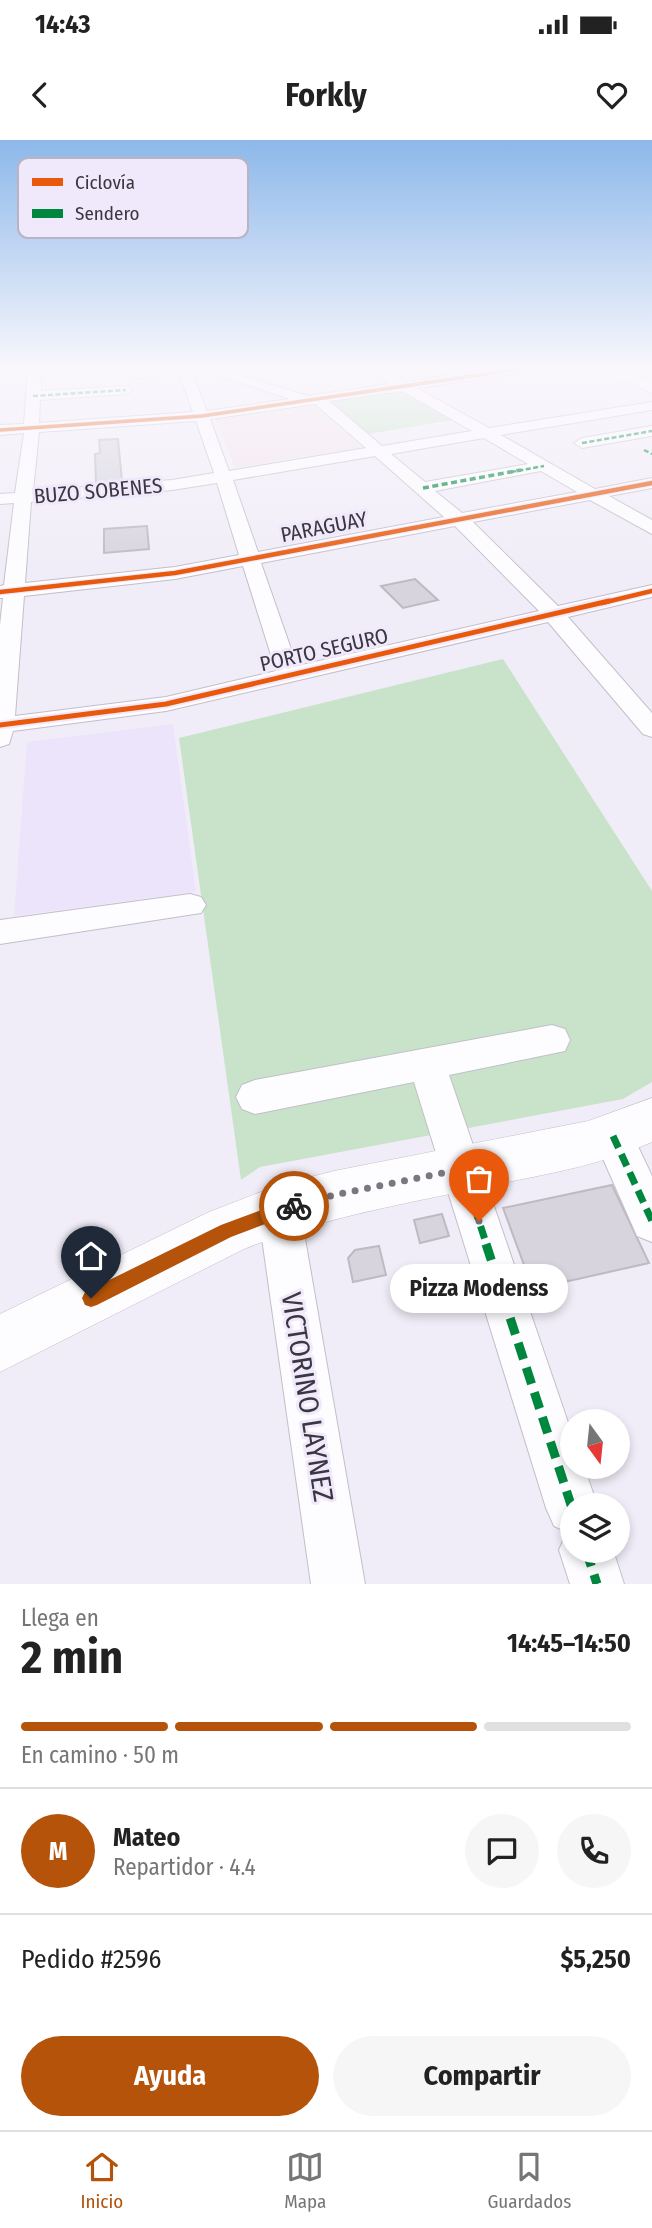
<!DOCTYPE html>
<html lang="es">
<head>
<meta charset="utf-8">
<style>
  :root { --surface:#fff; --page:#f6f6f6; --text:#222; --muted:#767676; --line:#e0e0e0; --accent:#b45309 }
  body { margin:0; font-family:"Fira Sans Condensed",sans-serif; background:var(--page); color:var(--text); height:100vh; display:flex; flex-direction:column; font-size:26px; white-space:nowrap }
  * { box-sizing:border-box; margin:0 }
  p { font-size:23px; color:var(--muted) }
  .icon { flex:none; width:38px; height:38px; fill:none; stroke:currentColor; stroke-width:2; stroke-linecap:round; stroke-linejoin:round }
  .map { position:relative; height:1444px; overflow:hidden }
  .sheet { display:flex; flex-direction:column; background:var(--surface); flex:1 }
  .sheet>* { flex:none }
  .needle { width:46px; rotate:165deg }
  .controls { position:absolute; left:560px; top:1269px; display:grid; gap:14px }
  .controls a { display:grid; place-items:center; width:70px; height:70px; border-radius:50%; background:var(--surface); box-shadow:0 4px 10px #0003; font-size:35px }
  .pin { position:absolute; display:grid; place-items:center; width:60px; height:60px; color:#fff; margin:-72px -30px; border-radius:50% 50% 50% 0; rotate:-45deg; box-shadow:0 0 7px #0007 }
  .pin .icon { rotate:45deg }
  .courier { position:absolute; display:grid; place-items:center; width:70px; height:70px; margin:-35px; border:5px solid #b45309; border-radius:50%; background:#fff; color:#222; box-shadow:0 2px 9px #0007 }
  .bubble { position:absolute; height:49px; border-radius:24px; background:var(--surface); box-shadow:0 4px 10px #0003; font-size:23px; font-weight:700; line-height:49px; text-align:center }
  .headline em { font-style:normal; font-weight:700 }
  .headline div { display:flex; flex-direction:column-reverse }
  .headline { display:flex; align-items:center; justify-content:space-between; height:119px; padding:0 21px }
  h1 { font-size:46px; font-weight:700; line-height:52px }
  .bar { display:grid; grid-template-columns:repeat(4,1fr); gap:10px 7px; align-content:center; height:84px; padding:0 21px }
  .bar i { height:9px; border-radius:5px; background:var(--line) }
  .bar .current { background:var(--accent) }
  .bar p { grid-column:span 4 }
  .line { display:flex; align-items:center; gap:18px; padding:0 21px; border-top:2px solid var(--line) }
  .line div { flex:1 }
  .round { display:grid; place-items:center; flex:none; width:74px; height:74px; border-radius:37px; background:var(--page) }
  .button { display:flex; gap:14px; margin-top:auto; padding:14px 21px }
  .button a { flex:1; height:80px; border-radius:42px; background:var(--accent); color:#fff; font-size:28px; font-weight:700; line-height:80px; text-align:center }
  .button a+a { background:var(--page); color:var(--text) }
  .status { display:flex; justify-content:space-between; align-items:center; height:49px; padding:0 35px; background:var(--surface); direction:ltr }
  .status svg { height:19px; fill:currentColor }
  header { display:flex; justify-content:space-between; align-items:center; height:91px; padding:0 21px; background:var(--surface); font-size:32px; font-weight:700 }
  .tab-bar { display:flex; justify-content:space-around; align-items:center; height:98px; border-top:2px solid var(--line); background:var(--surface); font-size:19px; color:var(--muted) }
  .tab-bar a { display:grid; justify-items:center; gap:4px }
  .tab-bar .current { color:var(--accent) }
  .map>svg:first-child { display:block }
</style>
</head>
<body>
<div class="status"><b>14:43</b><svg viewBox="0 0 49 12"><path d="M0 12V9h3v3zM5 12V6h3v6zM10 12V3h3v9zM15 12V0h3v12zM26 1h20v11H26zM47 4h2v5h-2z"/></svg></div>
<header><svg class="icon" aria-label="back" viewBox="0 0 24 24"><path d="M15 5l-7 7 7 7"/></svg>Forkly<svg class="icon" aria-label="heart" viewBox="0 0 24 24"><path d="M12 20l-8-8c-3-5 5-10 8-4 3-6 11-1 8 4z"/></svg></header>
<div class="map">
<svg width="652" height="1444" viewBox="0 0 652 1444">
  <rect width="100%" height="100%" fill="#f1edf8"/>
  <path fill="#f3e3ec" d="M306,265H313L362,307L235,328L216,279Z"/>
  <path fill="#ece4fa" d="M173,584L196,752L14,776L27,602Z"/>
  <g fill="#c8e3c9">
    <path d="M400,249L453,280L368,294L329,261Z"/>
    <path d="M503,519L652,751V942L623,959L260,1027L241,1040L179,598Z"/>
  </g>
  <g fill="#d7d4de" stroke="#bebac4" stroke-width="2">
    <path d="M118,299L122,341L96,343L95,314L100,313L99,300Z"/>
    <path d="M147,386L149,409L104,413V389Z"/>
    <path d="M415,439L438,460L403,468L381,446Z"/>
    <path d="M612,1045L649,1123L533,1149L503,1068Z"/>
    <path d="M442,1074L449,1096L420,1103L414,1080Z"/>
    <path d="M379,1106L386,1135L353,1142L348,1118L355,1110Z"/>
  </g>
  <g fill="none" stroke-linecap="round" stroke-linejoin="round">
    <g stroke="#c2bfc9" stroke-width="2">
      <g id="minor">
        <path d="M28,228H41V251L126,246L133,250L126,254L40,260L39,283L193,272L179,233L134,239L127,235C141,224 172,228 190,228L207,271L290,259L196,228H216L308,256L390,244L366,228H382L406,242L498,228H532L526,232L417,248L489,288L652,262V270L501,295L595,349L652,338V348L609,356L652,380V394L590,360L473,382L558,466L652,445V457L568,477L652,573V597L643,594L548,482L166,571L13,591L9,604L0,607V485L3,458H0V446L4,445L14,363L0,364V354L15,353L24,293L0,295V285L24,284ZM402,251L472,291L382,306L329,261ZM315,264L366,308L229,331L210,279ZM196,281L214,333L172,340L33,351L39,292ZM484,298L528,324L425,342L391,314ZM375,316L444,377L258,412L233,340ZM541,331L577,352L462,373L435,351ZM217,343L239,415L175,427L25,443L31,362L172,350ZM455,386L539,471L297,526L261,423ZM243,426L276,531L166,557L15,576L24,456L175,439Z"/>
        <path d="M652,286V296L582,308L574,303L582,298Z"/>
        <path d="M190,754L201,757L206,765L201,773L0,804V780Z"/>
        <path d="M552,885L565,889L570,900L565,911L449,935L572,1294V1326H584L597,1365H572V1410H613L624,1444H570L559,1410L567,1392L554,1386L546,1368L414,942L255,974L242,969L236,957L242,945L255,940Z"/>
        <path d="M613,978L627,983L652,1036V1102L637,1096L593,996L599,983Z"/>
        <path d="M279,1050L294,1056L300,1070L365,1444H311L258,1070L264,1056Z"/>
      </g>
    </g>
    <g stroke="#c2bfc9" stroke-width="1">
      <g id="major">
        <path d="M595,228H618L652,242V253Z"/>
        <path d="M652,958V1002C606,1023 558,1032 508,1042C420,1061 329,1075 244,1109L0,1232V1174L209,1072L279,1045L334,1031L588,981Z"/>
      </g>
    </g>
    <use href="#minor" fill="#fdfcfe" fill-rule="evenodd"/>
    <use href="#major" fill="#fdfcfe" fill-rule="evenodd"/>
    <g stroke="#00873e" stroke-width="2.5" stroke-dasharray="5 2.5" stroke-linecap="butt">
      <path d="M33,256L126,250"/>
      <path d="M582,303L652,291"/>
      <path d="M644,310L652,314"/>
      <path d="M511,332L544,326"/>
    </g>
    <path stroke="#00873e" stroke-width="3.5" stroke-dasharray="6 3.5" stroke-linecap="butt" d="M423,348L521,330"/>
    <g stroke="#00873e" stroke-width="7" stroke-dasharray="13 7" stroke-linecap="butt">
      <path d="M613,996L652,1081"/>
      <path d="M462,1029L487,1106"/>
    </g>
    <g stroke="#00873e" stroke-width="9" stroke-dasharray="17 9" stroke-linecap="butt">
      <path d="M486,1104L572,1368"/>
      <path d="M586,1410L597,1444"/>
    </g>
    <g stroke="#f0e9fc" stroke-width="5">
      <path id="cycleway-far2" d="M0,290L202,276L526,228"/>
    </g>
    <g stroke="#f0e9fc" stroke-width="7">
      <g id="cycleway-far1">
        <path d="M0,452L175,433L652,343"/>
        <path d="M602,463L652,451"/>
      </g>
    </g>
    <g stroke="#f0e9fc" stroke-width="9">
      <path id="cycleway" d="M0,585L166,564L609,461"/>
    </g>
    <use href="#cycleway-far2" stroke="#e8590c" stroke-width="3.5"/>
    <use href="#cycleway-far1" stroke="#e8590c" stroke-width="4.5"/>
    <use href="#cycleway" stroke="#e8590c" stroke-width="5"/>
  </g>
  <linearGradient id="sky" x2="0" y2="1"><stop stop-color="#8cb8ea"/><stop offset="0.53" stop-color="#f9f7fc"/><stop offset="1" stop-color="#f9f7fc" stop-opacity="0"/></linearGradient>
  <rect width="652" height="430" fill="url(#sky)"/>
  <path fill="#b45309" d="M294,1058L299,1061L302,1066L299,1071L231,1097L97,1165L91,1167L85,1165L82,1158L85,1152L221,1085Z"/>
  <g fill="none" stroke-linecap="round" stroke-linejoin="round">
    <path stroke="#7a7780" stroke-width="7" stroke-dasharray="0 12.6" d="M294,1066L334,1055L462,1029L479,1081"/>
  </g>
  <g text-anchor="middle" stroke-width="6" stroke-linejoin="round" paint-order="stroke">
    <g font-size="21" fill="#3a3740" stroke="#f0e9fc">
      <text transform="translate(98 351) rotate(-5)" y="7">BUZO SOBENES</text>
      <text transform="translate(324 387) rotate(-11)" y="7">PARAGUAY</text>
      <text transform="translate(324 510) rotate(-13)" y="7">PORTO SEGURO</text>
    </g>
    <g font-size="28" fill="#3a3740" stroke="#f0e9fc">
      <text transform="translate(308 1257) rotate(81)" y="10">VICTORINO LAYNEZ</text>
    </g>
  </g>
  <rect x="18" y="18" width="230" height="80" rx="10" fill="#f0e9fc" stroke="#b9b4c4" stroke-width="2"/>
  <rect x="32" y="38" width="31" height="8" fill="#e8590c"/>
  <rect x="32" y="69" width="31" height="9" fill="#00873e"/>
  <g font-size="19" fill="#3a3740">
    <text x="75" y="49">Ciclovía</text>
    <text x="75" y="80">Sendero</text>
  </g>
</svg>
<div class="controls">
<a><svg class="needle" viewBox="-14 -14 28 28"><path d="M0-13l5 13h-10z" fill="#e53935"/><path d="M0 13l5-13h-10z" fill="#767676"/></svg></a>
<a><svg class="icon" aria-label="layers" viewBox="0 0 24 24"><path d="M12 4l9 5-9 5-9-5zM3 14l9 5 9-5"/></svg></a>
</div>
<div class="pin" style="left:479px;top:1081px;background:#ea580c"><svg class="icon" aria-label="bag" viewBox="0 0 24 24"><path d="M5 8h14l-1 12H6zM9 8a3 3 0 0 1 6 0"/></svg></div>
<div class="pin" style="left:91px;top:1158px;background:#1f2937"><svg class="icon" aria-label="home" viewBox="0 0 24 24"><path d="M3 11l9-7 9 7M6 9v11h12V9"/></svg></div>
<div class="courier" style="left:294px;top:1066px"><svg class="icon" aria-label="bike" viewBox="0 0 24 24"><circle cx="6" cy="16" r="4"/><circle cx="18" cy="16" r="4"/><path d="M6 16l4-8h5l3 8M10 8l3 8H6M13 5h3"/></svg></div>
<div class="bubble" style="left:390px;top:1124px;width:178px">Pizza Modenss</div>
</div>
<section class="sheet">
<div class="headline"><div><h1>2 min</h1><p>Llega en</p></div><em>14:45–14:50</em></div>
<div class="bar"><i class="current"></i><i class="current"></i><i class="current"></i><i></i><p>En camino · 50 m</p></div>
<div class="line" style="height:126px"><b class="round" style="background:var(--accent);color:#fff">M</b><div><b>Mateo</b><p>Repartidor · 4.4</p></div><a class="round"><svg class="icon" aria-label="chat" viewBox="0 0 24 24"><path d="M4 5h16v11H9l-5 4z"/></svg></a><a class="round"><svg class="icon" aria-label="phone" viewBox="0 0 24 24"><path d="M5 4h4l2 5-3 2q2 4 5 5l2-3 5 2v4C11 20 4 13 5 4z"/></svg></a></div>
<div class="line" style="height:91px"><div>Pedido #2596</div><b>$5,250</b></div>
<div class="button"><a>Ayuda</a><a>Compartir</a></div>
</section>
<nav class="tab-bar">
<a class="current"><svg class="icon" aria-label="home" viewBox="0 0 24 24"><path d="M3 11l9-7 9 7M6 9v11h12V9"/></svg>Inicio</a>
<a><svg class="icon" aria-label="map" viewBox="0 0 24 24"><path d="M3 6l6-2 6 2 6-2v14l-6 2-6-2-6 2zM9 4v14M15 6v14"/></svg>Mapa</a>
<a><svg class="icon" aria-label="saved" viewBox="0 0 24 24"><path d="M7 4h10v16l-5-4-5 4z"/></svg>Guardados</a>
</nav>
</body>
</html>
